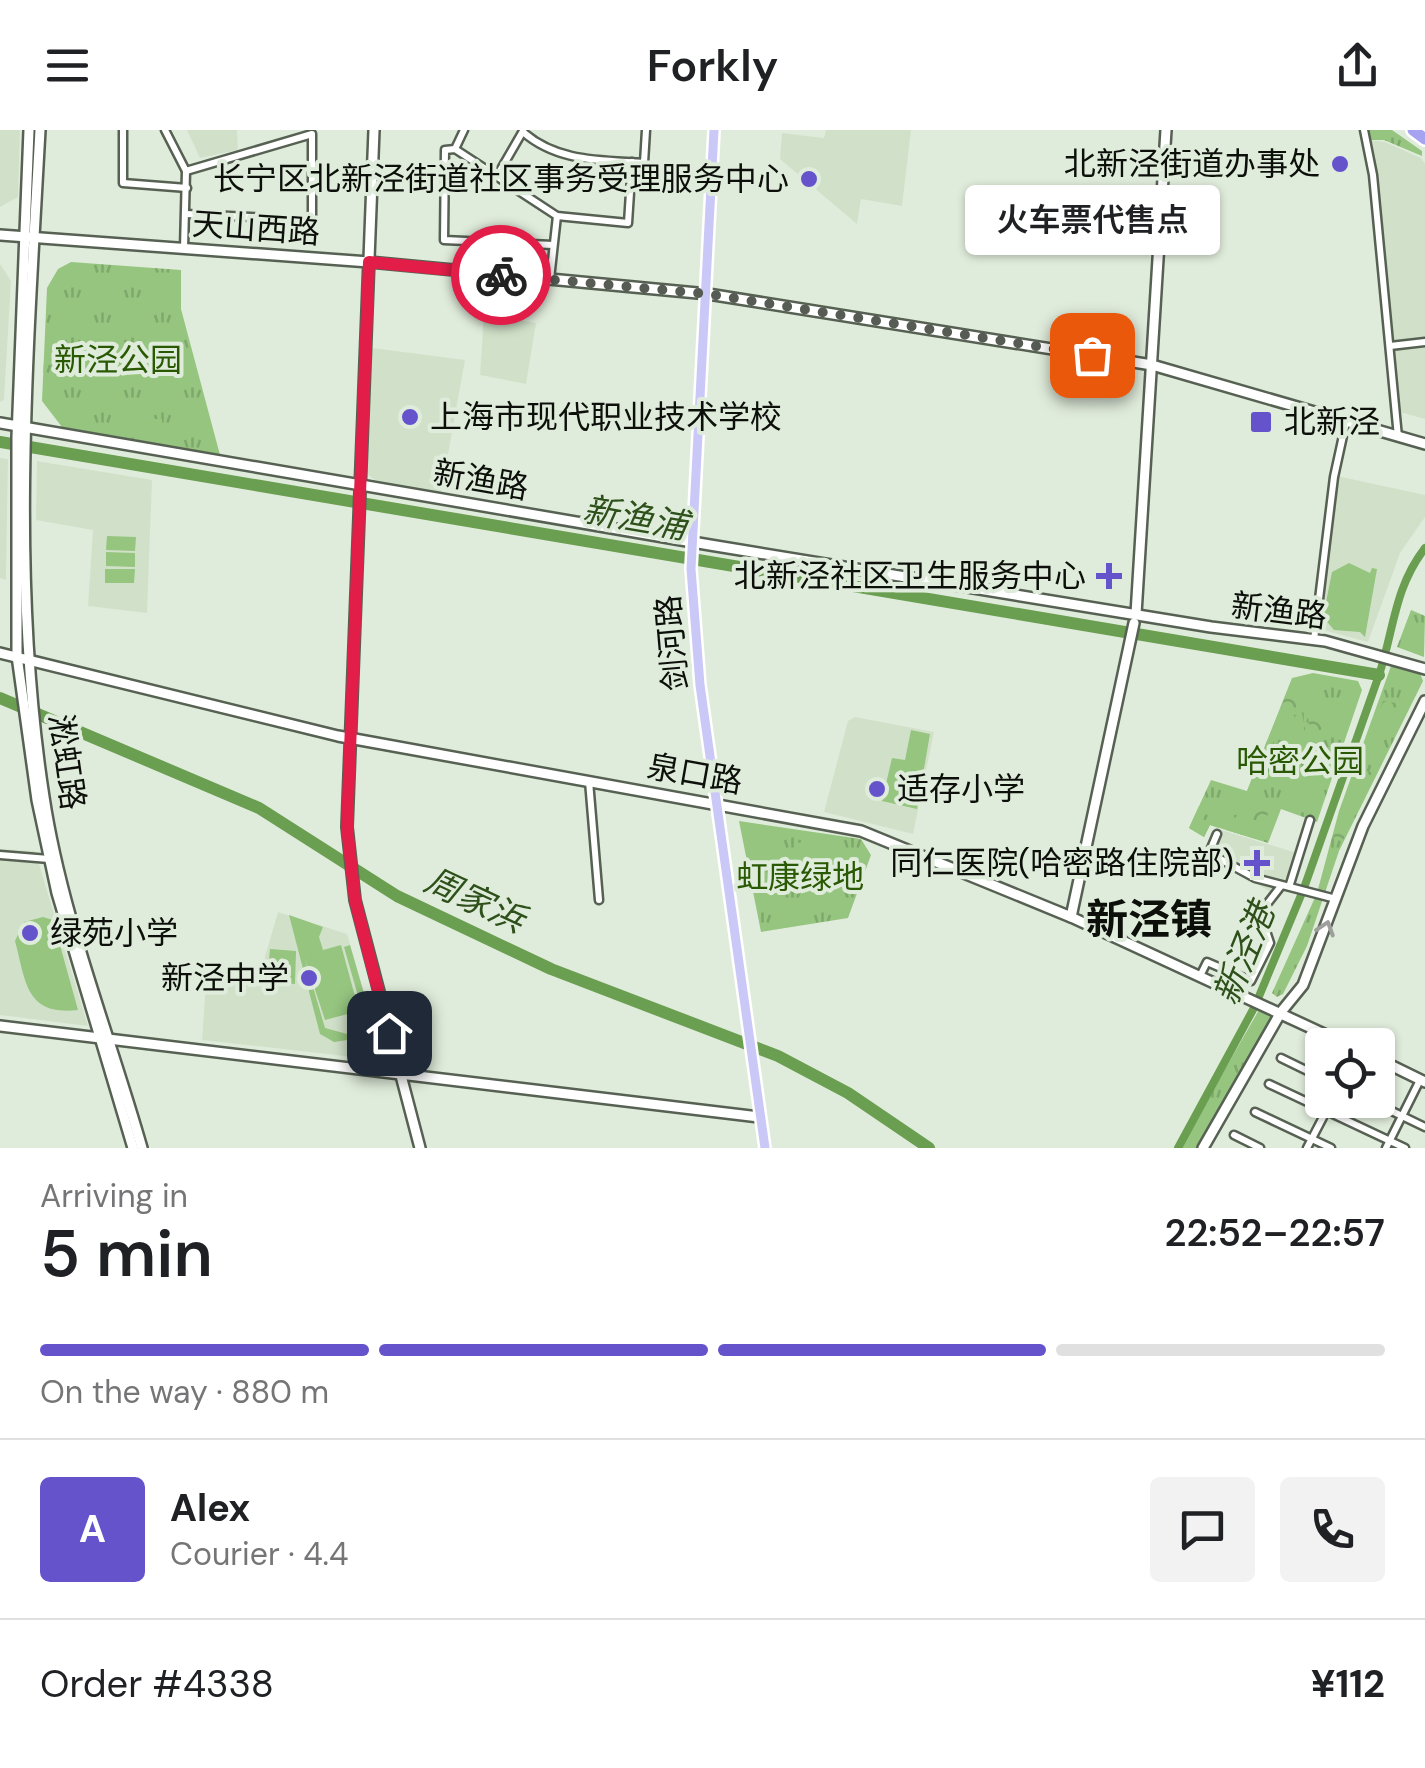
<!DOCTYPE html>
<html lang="en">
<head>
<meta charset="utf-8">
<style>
  :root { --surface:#fff; --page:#f2f2f2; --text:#202124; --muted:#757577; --line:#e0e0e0; --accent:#6553cc }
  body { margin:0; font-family:"DM Sans","Noto Sans SC",sans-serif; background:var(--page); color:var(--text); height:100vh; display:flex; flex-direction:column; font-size:38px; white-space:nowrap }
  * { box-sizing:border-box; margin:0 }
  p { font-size:32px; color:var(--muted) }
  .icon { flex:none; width:55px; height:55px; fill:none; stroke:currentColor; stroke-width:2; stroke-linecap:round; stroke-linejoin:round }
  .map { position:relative; height:1018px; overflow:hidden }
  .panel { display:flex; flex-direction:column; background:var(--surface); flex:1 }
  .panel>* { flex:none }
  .controls { position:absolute; left:1305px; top:898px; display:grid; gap:20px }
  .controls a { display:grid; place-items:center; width:90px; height:90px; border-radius:10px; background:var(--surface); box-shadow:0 2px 8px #0004; font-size:50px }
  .pin { position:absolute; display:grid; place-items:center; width:85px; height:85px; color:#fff; margin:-42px; border-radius:20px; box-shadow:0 5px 15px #0006 }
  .courier { position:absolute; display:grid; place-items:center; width:100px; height:100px; margin:-50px; border:8px solid #e11d48; border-radius:50%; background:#fff; color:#222; box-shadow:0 2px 12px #0007 }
  .bubble { position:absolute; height:70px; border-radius:10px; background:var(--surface); box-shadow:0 2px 8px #0004; font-size:32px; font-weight:600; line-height:70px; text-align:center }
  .summary em { font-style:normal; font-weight:600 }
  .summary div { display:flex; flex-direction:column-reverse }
  .summary { display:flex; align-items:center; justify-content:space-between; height:170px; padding:0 40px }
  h1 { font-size:65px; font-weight:600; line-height:75px }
  .bar { display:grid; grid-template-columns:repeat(4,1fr); gap:15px 10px; align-content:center; height:120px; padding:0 40px }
  .bar i { height:12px; border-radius:8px; background:var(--line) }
  .bar .on { background:var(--accent) }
  .bar p { grid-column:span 4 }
  .line { display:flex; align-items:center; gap:25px; padding:0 40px; border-top:2px solid var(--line) }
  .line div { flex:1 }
  .round { display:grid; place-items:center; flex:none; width:105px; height:105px; border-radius:10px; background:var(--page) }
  header { display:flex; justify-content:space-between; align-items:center; height:130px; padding:0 40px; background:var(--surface); font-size:45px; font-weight:600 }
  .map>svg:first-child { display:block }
</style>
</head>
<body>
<header><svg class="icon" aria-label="menu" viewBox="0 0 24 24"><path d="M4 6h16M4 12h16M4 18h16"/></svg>Forkly<svg class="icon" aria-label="share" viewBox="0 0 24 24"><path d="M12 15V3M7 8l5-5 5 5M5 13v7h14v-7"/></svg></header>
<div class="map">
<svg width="1425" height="1018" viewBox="0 0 1425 1018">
  <defs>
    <pattern id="grass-tufts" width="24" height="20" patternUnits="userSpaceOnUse" patternTransform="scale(2.5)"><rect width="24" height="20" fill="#95c57f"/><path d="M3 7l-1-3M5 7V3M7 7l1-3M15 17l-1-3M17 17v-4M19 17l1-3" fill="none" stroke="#7fa86c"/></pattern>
    <pattern id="forest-crowns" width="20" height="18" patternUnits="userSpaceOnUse" patternTransform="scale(2.5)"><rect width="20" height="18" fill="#95c57f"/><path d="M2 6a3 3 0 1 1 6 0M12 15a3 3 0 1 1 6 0" fill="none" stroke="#7fa86c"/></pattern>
  </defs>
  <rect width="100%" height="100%" fill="#e0ecdb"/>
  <g fill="#d1e1c9">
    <path d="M0,0H20L18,67L0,77Z"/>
    <path d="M187,0H237L238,20L200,28Z"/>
    <path d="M826,0H911L902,76L861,69L857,94L780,29L782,3L824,8Z"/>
    <path d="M1369,10L1385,12L1421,28L1425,34V289L1400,282Z"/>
    <path d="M0,134L11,151L4,270L0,272Z"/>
    <path d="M485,168L520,172L519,190L536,193L526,254L480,245Z"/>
    <path d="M365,217L465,230L441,363L378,352L367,344Z"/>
    <path d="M0,328L8,329L6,450L0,448Z"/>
    <path d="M37,331L152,350L147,483L88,476L93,400L36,390Z"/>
    <path d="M1337,346L1425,365V387L1400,423L1368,512L1319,499Z"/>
    <path d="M855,587L934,602L913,704L824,682L848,591Z"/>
    <path d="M1215,698L1297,723L1290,743L1273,763L1202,723Z"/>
    <path d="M0,719L35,721L88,896L0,885Z"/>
    <path d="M278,782L347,804L379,913V923L371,929L202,910L207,837L256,857Z"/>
  </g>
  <g fill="url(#grass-tufts)">
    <path d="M1369,0H1392L1422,21V26L1384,10H1371Z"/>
    <path d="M71,132L181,140V179L220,325L62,297L42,271L47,158L58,139Z"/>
    <path d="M1411,480L1425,486L1424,527L1397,517Z"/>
    <path d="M1391,536L1420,543L1423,551L1339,721L1307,816L1283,864L1277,867L1272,863L1317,763L1339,681Z"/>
    <path d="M1313,543L1358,551L1362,560L1317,692L1281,679L1268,713L1210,695L1204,707L1189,698L1211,650L1247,661L1292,548Z"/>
    <path d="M739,691L861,709L871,725L848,788L761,802Z"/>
    <path d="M1260,878L1273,885L1206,1003L1196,1018H1180Z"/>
  </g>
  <g fill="url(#forest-crowns)">
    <path d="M1292,550L1298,583C1276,594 1269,615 1272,639L1247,661Z"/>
    <path d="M1383,571L1407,575L1394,603L1374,598Z"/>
    <path d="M1306,576C1320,587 1329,595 1323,613L1312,610Z"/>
    <path d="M1302,583L1307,610L1298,614L1295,632L1304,644L1312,645L1306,657L1304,649L1290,650C1269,631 1289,607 1295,586Z"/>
    <path d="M1356,638L1375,643L1342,712L1333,707Z"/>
    <path d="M1270,669L1267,689L1256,709L1226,700L1245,675Z"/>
    <path d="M1199,676L1219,698L1210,695L1204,707L1189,698Z"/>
  </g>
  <g fill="#95c57f">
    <path d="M133,289H162L163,305H133Z"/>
    <path d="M107,406L136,407L135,421L106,420Z"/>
    <path d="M106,422L135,423V437L106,436Z"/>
    <path d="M1349,433L1370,443L1372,438L1377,439L1365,507L1360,502L1334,500L1323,487L1332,442Z"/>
    <path d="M105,439H135L134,453H105Z"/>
    <path d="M911,600L930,604L917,679L882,671L892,628L905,630Z"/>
    <path d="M795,712L834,718L829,753L790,747Z"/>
    <path d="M289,785L323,797L319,807L323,820L341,815L359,881L325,890L304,826L325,898L347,904L361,897L364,887L344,817L350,815L371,888L361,908L334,912L320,904Z"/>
    <path d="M43,787L53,790L78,880C25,886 26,851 15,811L24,792Z"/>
    <path d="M270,819L296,821L295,854L267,851Z"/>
  </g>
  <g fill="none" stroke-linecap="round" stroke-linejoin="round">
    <path stroke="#6a9e50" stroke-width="8" d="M1178,1018L1255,876L1304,758L1379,545C1394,500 1394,458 1425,418"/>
    <g stroke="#6a9e50" stroke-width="12">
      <path d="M0,312L1379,545"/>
      <path d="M0,568L259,678L397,766L551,839L778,926L848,963L929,1018"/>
    </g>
    <g stroke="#576153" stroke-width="11">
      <g id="street">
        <path d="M123,0V53L187,58"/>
        <path d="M165,0L186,41L184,118"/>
        <path d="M1364,0L1373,45L1398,307"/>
        <path d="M523,2C557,32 600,30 644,33L646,0"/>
        <path d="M455,19L464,0"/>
        <path d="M497,46L523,1"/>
        <path d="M186,84L312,90V4L186,41"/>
        <path d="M553,115L444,110L445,20L455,19L557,86L628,93L632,32"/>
        <path d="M550,149L557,86"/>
        <path d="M1390,216L1425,212"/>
        <path d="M1314,510L1334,347L1346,292"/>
        <path d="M589,651L599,770"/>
        <path d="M1217,704L1209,723L1255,748L1336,769"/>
        <path d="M0,725L49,729"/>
        <path d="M1290,754L1310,690"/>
        <path d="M1200,846L1207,832L1251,851L1270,813L1260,783L1281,756"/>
        <path d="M1281,928L1322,948"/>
        <path d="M1269,954L1405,1018"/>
        <path d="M1369,970L1425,997"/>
        <path d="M1255,982L1331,1018"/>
        <path d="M1234,1005L1260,1018"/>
        <path d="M1307,1018L1332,970"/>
        <path d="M1386,1018L1420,950"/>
      </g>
    </g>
    <g stroke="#576153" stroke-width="14">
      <g id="secondary">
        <path d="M29,0L17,307V526L37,670L57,763L133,1018"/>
        <path d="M40,0C28,221 10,448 44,667C62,786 109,902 142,1018"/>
        <path d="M374,0L347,697L355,770L420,1018"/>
        <path d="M0,105L369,132L708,164L1152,235L1425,314"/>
        <path d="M0,293L710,415L1211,497L1325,511L1425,539"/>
        <path d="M1136,484L1166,0"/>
        <path d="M0,523L338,606L861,701L1071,787L1348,915"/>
        <path d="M1071,787L1134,493"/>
        <path d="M0,896L759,987"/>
        <path d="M1378,929L1425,952"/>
        <path d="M1203,1018L1281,882L1303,855L1363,696L1425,571"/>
      </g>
    </g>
    <g stroke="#fff" stroke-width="14">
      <path id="primary" d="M714,0L691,439L700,555L765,1018"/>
    </g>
    <g stroke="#fff" stroke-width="16">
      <path id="highway" d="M1413,0L1425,9"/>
    </g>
    <use href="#street" stroke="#fff" stroke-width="6"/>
    <use href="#secondary" stroke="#fff" stroke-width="9"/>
    <use href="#primary" stroke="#cac8f6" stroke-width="9"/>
    <use href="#highway" stroke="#a6a3f0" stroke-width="11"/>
  </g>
  <defs><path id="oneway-chevron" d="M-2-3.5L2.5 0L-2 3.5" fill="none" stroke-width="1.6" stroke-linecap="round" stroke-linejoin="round" transform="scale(2.5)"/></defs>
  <use stroke="#9e9f9d" href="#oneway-chevron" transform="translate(1326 798) rotate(-72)"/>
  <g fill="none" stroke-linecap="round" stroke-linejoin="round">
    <path stroke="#565c53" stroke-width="10" stroke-dasharray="0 18" d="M501,145L708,164L1092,225"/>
    <path stroke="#e11d48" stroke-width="12" d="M389,903L355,770L347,697L369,132L501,145"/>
  </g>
  <g fill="#6553cc" stroke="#e0ecdb" stroke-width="4">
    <circle cx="1340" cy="34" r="10"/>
    <circle cx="809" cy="49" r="10"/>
    <circle cx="410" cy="287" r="10"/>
    <rect x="1249" y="280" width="24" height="24" rx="5"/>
    <path d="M1104 431h10v10h10v10h-10v10h-10v-10h-10v-10h10z"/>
    <circle cx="877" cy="659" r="10"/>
    <path d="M1252 718h10v10h10v10h-10v10h-10v-10h-10v-10h10z"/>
    <circle cx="30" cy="803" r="10"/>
    <circle cx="309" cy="848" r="10"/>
  </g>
  <g text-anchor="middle" stroke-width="8" stroke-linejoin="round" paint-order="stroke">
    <g font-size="32" fill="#0c0f0a" stroke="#e0ecdb" text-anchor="end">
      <text x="1320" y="45">北新泾街道办事处</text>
      <text x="789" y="60">长宁区北新泾街道社区事务受理服务中心</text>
      <text x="430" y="298" text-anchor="start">上海市现代职业技术学校</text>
      <text x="1284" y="303" text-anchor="start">北新泾</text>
      <text x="1086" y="457">北新泾社区卫生服务中心</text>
      <text x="897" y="670" text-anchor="start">适存小学</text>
      <text x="1234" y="744">同仁医院(哈密路住院部)</text>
      <text x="50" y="814" text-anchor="start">绿苑小学</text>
      <text x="289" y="859">新泾中学</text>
    </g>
    <g font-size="32" fill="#0c0f0a" stroke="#e0ecdb">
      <text transform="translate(256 98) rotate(4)" y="11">天山西路</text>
      <text transform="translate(481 350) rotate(10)" y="11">新渔路</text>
      <text transform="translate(1279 481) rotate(7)" y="11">新渔路</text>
      <text transform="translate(672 513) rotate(-95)" y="11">剑河路</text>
      <text transform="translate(67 632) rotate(82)" y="11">淞虹路</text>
      <text transform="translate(695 644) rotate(10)" y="11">泉口路</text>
    </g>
    <g font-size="32" fill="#295903" stroke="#e0ecdb">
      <text x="118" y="241">新泾公园</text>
      <text x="1300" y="642">哈密公园</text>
      <text x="800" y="758">虹康绿地</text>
    </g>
    <g font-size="35" font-style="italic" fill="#2e501a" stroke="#e0ecdb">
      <text transform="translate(635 388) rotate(10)" y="12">新渔浦</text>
      <text transform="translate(475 770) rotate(25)" y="12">周家浜</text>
      <text transform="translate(1244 824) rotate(-68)" y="12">新泾港</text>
    </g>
    <g font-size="42" font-weight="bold" fill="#0c0f0a" stroke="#e0ecdb">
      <text x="1149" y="804">新泾镇</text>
    </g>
  </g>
</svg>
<div class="controls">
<a><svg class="icon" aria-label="locate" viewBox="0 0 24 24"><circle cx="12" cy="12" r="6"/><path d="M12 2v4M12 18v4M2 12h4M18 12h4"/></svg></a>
</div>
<div class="pin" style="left:1092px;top:225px;background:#ea580c"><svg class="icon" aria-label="bag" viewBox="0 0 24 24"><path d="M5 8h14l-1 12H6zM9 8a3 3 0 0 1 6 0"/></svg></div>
<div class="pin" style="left:389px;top:903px;background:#1f2937"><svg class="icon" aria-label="home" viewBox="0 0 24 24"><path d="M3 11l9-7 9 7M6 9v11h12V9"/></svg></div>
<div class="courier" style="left:501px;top:145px"><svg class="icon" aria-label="bike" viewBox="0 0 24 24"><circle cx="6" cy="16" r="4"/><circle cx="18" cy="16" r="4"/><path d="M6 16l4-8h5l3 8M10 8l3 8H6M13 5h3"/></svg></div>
<div class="bubble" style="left:965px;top:55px;width:255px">火车票代售点</div>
</div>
<section class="panel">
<div class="summary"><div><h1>5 min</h1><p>Arriving in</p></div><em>22:52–22:57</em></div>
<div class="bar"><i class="on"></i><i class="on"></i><i class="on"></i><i></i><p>On the way · 880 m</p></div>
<div class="line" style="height:180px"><b class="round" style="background:var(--accent);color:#fff">A</b><div><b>Alex</b><p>Courier · 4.4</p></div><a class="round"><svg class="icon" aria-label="chat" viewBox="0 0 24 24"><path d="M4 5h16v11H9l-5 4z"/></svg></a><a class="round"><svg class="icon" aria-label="phone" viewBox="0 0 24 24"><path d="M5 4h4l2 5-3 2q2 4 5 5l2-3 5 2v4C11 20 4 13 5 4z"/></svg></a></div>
<div class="line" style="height:130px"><div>Order #4338</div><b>¥112</b></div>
</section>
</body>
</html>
